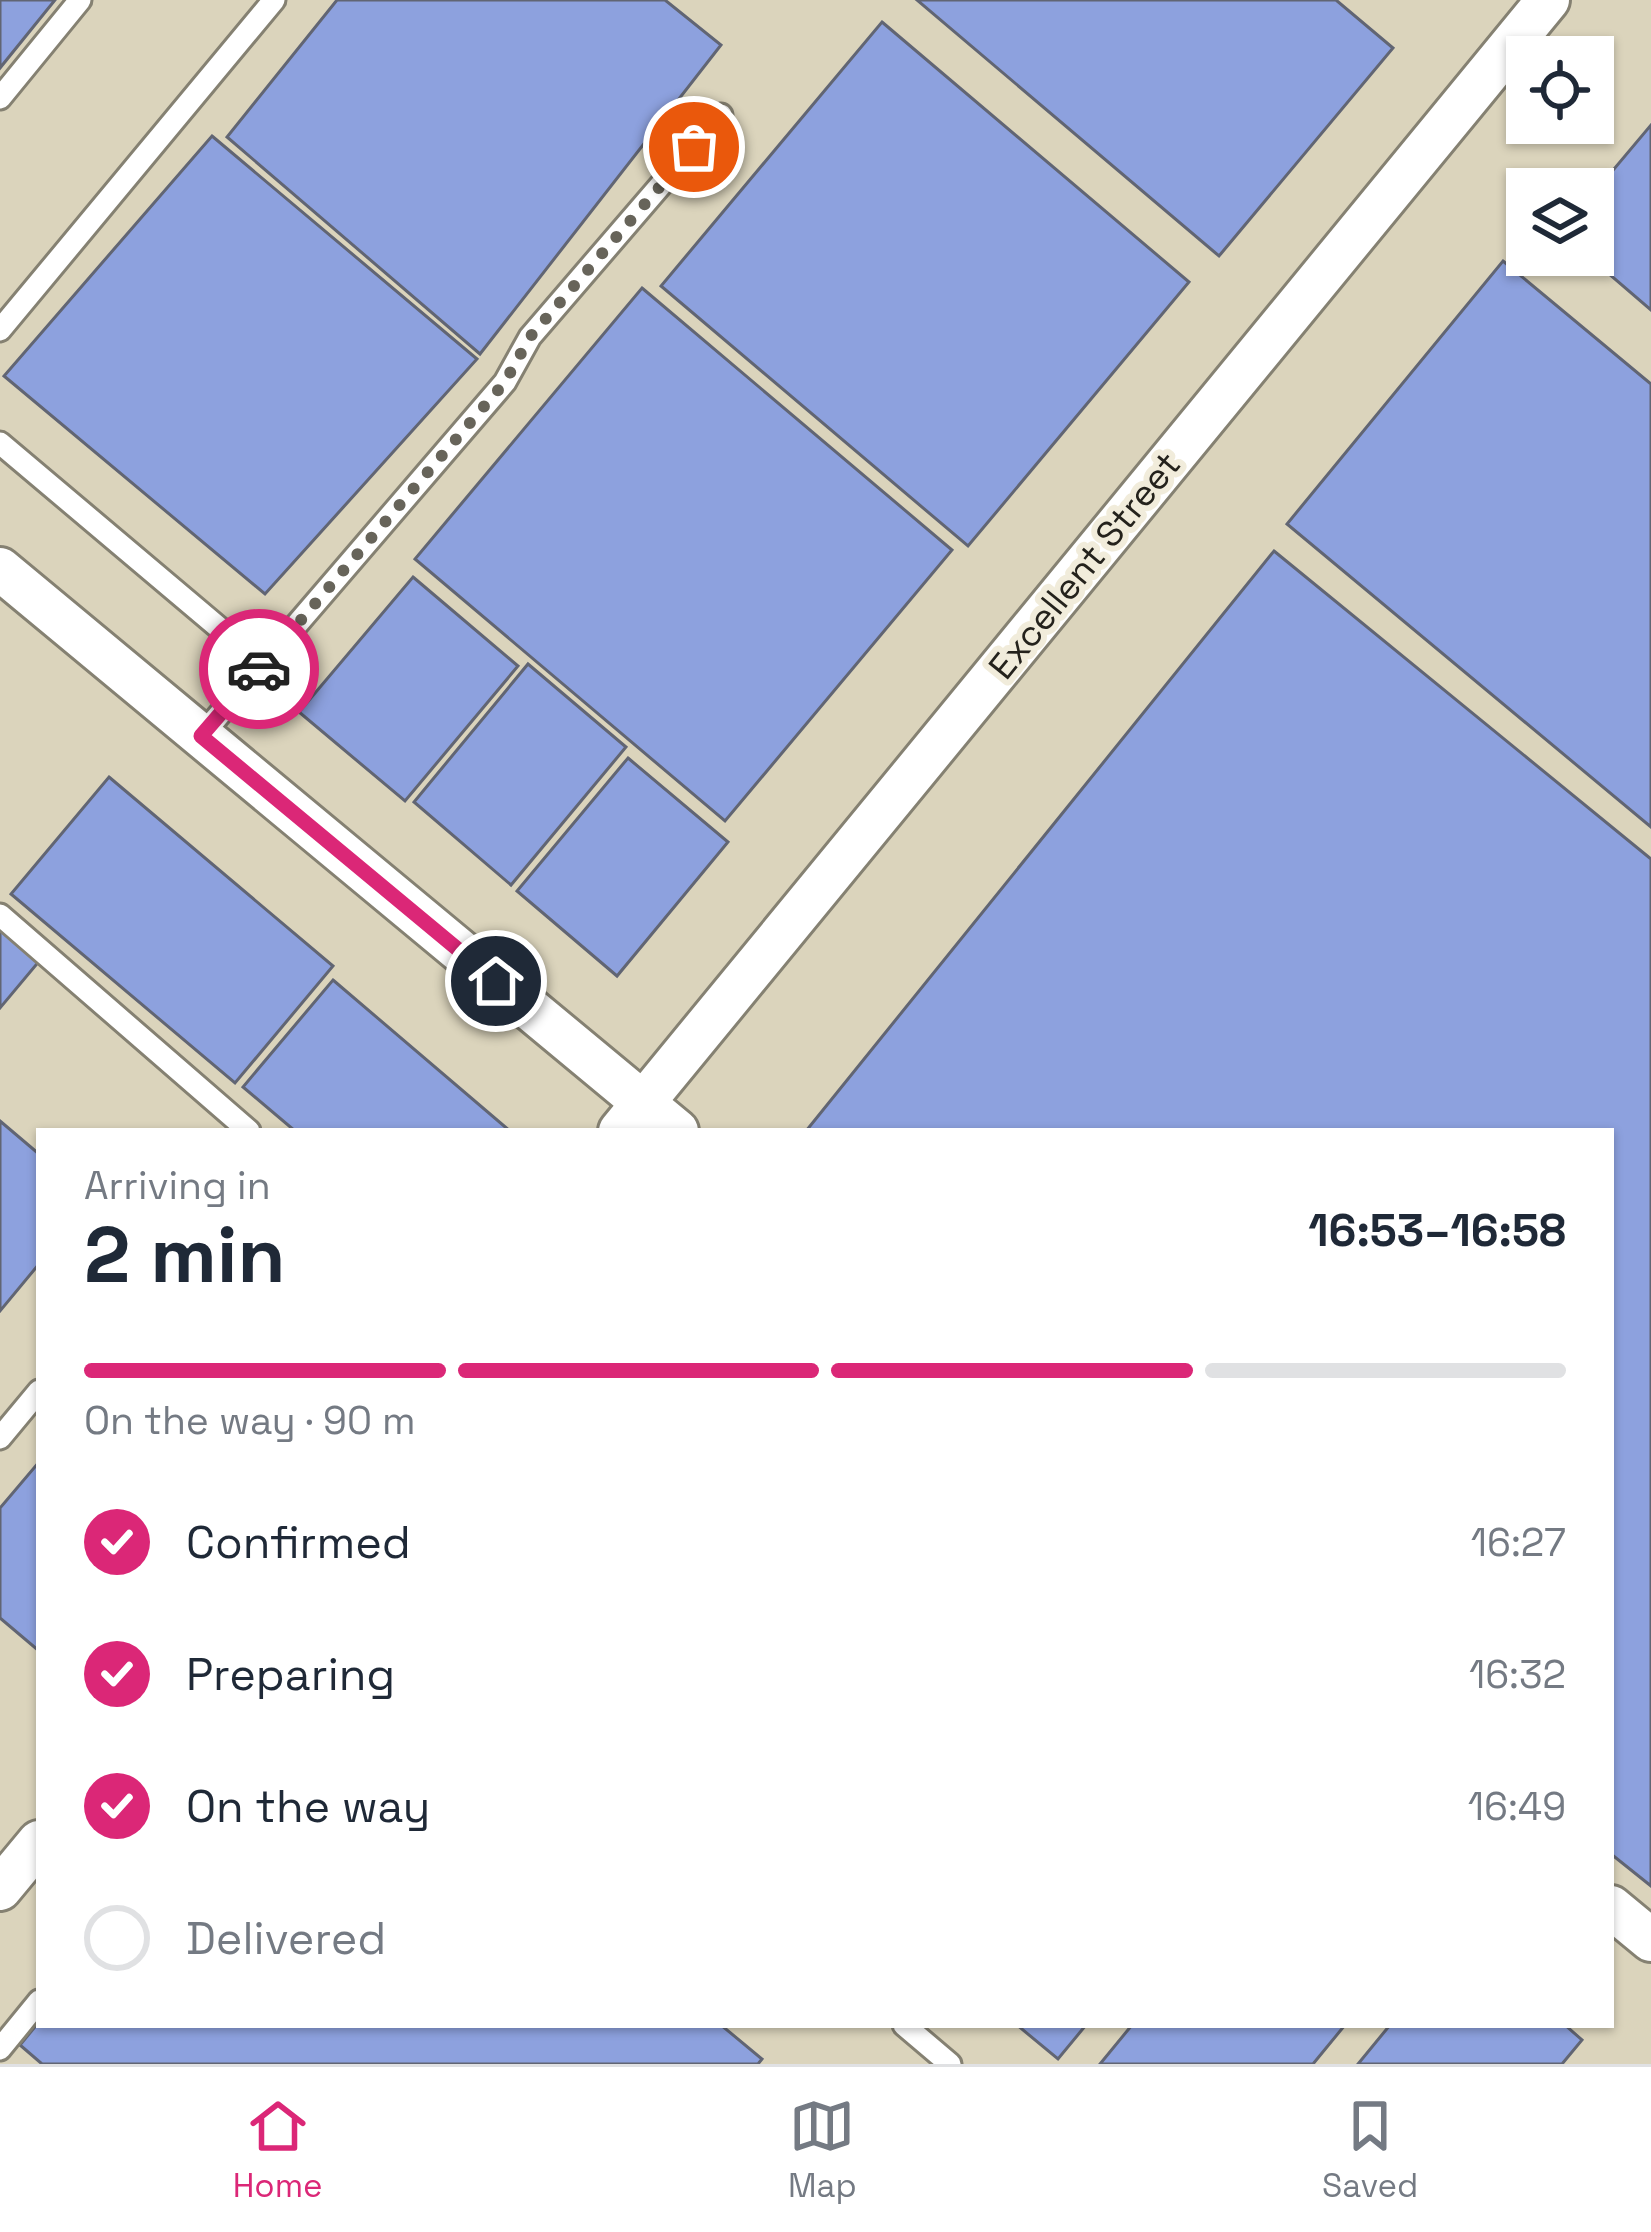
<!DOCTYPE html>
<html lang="en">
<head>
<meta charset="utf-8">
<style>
  :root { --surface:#fff; --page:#f2f2f3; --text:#1f2937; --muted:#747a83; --line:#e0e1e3; --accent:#db2777 }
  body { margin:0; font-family:"Space Grotesk",sans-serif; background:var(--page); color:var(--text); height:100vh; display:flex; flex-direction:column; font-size:45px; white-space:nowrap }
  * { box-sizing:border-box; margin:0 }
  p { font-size:39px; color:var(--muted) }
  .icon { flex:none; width:66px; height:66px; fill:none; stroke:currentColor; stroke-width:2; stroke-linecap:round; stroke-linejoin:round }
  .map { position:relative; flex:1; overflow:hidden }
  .details { position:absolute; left:36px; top:1128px; width:1578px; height:900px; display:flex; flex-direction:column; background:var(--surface); border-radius:0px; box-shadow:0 3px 9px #0004 }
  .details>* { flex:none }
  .tools { position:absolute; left:1506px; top:36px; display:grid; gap:24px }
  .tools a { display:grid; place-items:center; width:108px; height:108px; border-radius:0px; background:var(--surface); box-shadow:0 3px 9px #0004; font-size:60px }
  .pin { position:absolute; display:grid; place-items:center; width:102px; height:102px; color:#fff; margin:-51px; border:6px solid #fff; border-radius:50%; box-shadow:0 3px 12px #0007 }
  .courier { position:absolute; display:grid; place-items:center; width:120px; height:120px; margin:-60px; border:9px solid #db2777; border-radius:50%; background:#fff; color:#222; box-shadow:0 3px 15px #0007 }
  .overview em { font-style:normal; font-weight:700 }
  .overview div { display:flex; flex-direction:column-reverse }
  .overview { display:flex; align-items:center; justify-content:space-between; height:204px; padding:0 48px }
  h1 { font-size:78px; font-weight:700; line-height:90px }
  .bar { display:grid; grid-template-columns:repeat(4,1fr); gap:18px 12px; align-content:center; height:144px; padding:0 48px }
  .bar i { height:15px; border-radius:9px; background:var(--line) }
  .bar .current { background:var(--accent) }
  .bar p { grid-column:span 4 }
  ol { padding:0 48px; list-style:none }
  li { display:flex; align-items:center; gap:36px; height:132px }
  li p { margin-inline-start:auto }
  li .icon { padding:12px; border-radius:50%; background:var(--accent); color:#fff; stroke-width:4 }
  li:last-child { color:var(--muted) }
  li i { width:66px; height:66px; border:6px solid var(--line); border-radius:50% }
  .menu { display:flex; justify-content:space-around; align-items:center; height:168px; border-top:3px solid var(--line); background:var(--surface); font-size:33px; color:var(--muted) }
  .menu a { display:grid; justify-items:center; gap:6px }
  .menu .current { color:var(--accent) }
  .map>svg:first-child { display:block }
</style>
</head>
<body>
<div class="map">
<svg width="1651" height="2064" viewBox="0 0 1651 2064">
  <rect width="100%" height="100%" fill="#e4dfce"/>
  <path fill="#dbd4bc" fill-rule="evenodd" d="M0,0H1651V2064H0ZM1527,57H1593V123H1527ZM1527,189H1593V255H1527ZM39,1131H1611V2025H39Z"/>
  <g fill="#8da1de" stroke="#616573" stroke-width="3">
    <path d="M0,0H55L0,68Z"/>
    <path d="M337,0H665L721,45L480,354L227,137Z"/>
    <path d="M917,0H1336L1393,48L1219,256Z"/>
    <path d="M882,22L1189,282L968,546L661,286Z"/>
    <path d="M1651,125V310L1587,255H1593V194Z"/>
    <path d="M212,136L477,359L265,594L4,376Z"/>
    <path d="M1503,261L1651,384V827L1287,524Z"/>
    <path d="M642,288L952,550L725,821L415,559Z"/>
    <path d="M1274,551L1651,859V1886L1611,1854V1131H806Z"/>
    <path d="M413,577L518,666L405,801L299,712Z"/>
    <path d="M528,664L626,747L511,885L414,802Z"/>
    <path d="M628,758L728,842L617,976L517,891Z"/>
    <path d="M109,777L333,966L235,1083L11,894Z"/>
    <path d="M0,925L41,959L0,1008Z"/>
    <path d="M333,980L510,1131H295L243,1087Z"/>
    <path d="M0,1121L39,1154V1264L0,1311Z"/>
    <path d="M39,1462V1651L0,1618V1508Z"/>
    <path d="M39,2022V2025H721L762,2059L758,2064H42L20,2045Z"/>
    <path d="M1017,2025H1086L1058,2059Z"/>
    <path d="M1132,2025H1345L1313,2064H1100Z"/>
    <path d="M1390,2025H1565L1582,2040L1562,2064H1358Z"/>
  </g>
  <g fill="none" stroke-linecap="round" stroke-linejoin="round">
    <g stroke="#858172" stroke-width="27">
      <g id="lane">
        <path d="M0,98L80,0"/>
        <path d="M0,330L274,0"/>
        <path d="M0,443L263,665"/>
        <path d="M201,736L505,382L530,337L721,115"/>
        <path d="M0,915L249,1131"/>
        <path d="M0,1438L39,1391"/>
        <path d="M904,2025L950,2064"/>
        <path d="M0,2049L39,2001"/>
      </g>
    </g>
    <g stroke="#858172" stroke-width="48">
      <g id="street">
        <path d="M0,569L677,1131"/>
        <path d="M620,1131L1548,0"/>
        <path d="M0,1889L39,1842"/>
        <path d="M1611,1907L1651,1940"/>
      </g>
    </g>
    <use href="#lane" stroke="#fff" stroke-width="21"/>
    <use href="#street" stroke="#fff" stroke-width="42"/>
  </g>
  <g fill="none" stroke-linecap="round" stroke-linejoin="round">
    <path stroke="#67645a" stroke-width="12" stroke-dasharray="0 21.6" d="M259,669L505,382L530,337L694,147"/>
    <path stroke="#db2777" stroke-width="15" d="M259,669L201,736L496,981"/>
  </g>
  <g text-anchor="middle" stroke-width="12" stroke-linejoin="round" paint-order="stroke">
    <g font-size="36" fill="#24221c" stroke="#f1ecdb">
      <text transform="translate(1084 565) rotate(-51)" y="13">Excellent Street</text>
    </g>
  </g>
</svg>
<div class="tools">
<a><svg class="icon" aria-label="locate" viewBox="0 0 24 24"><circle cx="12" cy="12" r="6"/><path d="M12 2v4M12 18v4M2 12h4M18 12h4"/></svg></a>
<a><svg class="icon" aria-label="layers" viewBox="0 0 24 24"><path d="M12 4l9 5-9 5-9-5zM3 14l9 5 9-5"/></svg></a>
</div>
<div class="pin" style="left:694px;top:147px;background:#ea580c"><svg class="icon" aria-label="bag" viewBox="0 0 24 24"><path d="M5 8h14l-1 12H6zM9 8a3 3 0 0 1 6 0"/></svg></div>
<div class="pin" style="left:496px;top:981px;background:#1f2937"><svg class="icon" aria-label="home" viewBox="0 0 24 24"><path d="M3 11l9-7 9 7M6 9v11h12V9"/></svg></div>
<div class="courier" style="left:259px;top:669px"><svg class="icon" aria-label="car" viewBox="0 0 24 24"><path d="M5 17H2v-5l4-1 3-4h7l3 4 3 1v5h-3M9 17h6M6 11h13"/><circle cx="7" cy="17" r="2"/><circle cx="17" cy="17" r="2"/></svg></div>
<section class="details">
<div class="overview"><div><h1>2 min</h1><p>Arriving in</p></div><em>16:53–16:58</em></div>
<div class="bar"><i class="current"></i><i class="current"></i><i class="current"></i><i></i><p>On the way · 90 m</p></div>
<ol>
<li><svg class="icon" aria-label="check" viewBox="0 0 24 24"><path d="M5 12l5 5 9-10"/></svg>Confirmed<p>16:27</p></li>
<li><svg class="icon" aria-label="check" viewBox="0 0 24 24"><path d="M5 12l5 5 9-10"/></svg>Preparing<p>16:32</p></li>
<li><svg class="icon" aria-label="check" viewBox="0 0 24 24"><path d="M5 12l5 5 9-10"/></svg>On the way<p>16:49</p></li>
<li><i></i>Delivered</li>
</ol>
</section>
</div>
<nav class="menu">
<a class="current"><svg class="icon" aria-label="home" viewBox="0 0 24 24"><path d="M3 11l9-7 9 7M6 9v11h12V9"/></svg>Home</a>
<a><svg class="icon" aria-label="map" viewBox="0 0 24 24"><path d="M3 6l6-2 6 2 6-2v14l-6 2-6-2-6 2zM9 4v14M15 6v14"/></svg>Map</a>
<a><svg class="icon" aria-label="saved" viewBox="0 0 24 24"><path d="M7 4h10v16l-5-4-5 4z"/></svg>Saved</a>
</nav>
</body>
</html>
